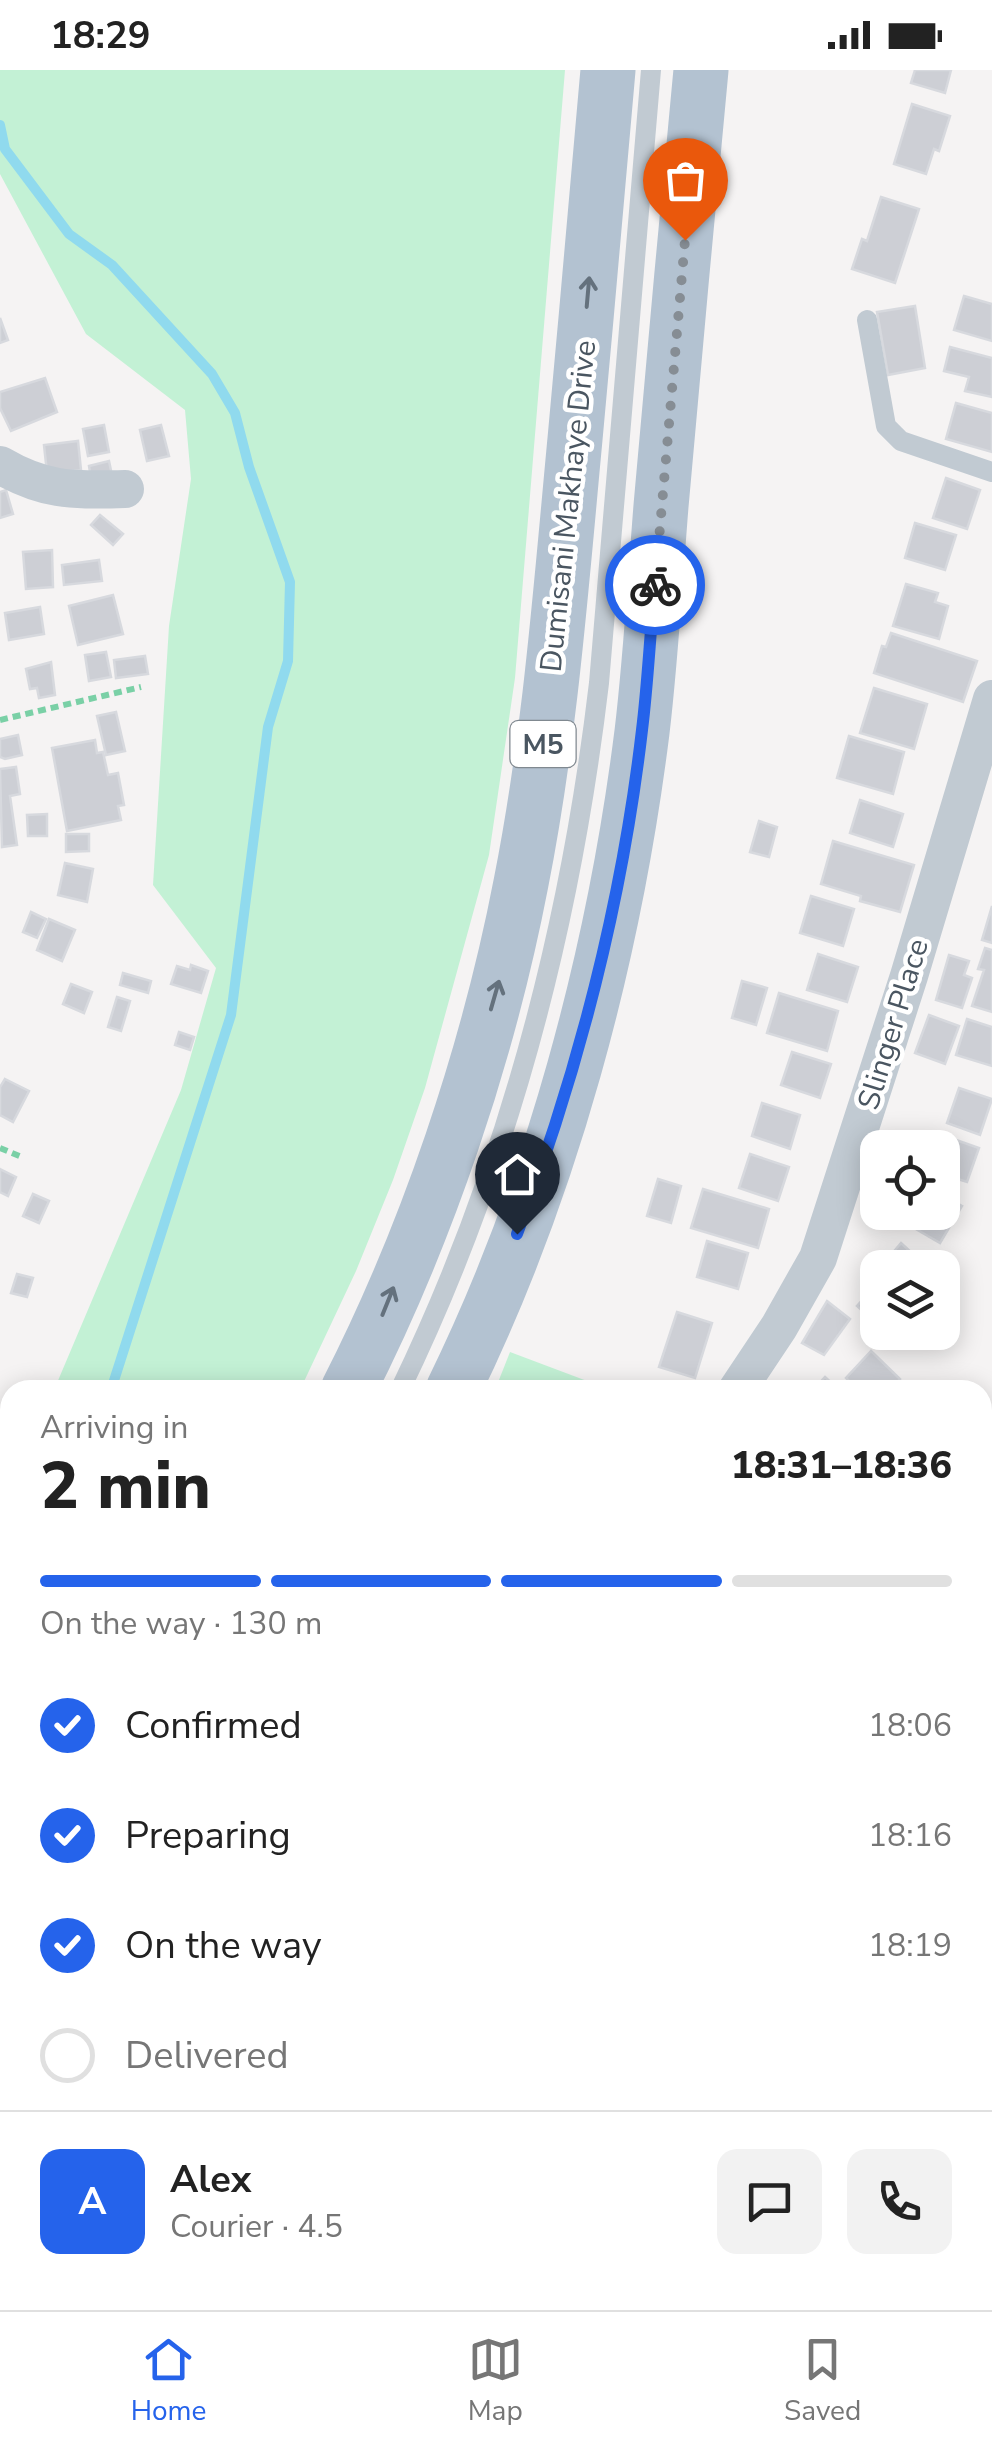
<!DOCTYPE html>
<html lang="en">
<head>
<meta charset="utf-8">
<style>
  :root { --surface:#fff; --page:#f2f2f2; --text:#222; --muted:#767676; --line:#e0e0e0; --accent:#2563eb }
  body { margin:0; font-family:"Nunito Sans",sans-serif; background:var(--page); color:var(--text); height:100vh; display:flex; flex-direction:column; font-size:38px; white-space:nowrap }
  * { box-sizing:border-box; margin:0 }
  p { font-size:32px; color:var(--muted) }
  .icon { flex:none; width:55px; height:55px; fill:none; stroke:currentColor; stroke-width:2; stroke-linecap:round; stroke-linejoin:round }
  .map { position:relative; flex:1; overflow:hidden }
  .panel { position:absolute; left:0px; top:1310px; width:992px; height:930px; display:flex; flex-direction:column; background:var(--surface); border-radius:30px 30px 0 0; box-shadow:0 5px 25px #0003 }
  .panel>* { flex:none }
  .fabs { position:absolute; left:860px; top:1060px; display:grid; gap:20px }
  .fabs a { display:grid; place-items:center; width:100px; height:100px; border-radius:20px; background:var(--surface); box-shadow:0 5px 25px #0003; font-size:50px }
  .pin { position:absolute; display:grid; place-items:center; width:85px; height:85px; color:#fff; margin:-102px -42px; border-radius:50% 50% 50% 0; rotate:-45deg; box-shadow:0 0 10px #0007 }
  .pin .icon { rotate:45deg }
  .courier { position:absolute; display:grid; place-items:center; width:100px; height:100px; margin:-50px; border:8px solid #2563eb; border-radius:50%; background:#fff; color:#222; box-shadow:0 2px 12px #0007 }
  .head em { font-style:normal; font-weight:800 }
  .head div { display:flex; flex-direction:column-reverse }
  .head { display:flex; align-items:center; justify-content:space-between; height:170px; padding:0 40px }
  h1 { font-size:65px; font-weight:800; line-height:75px }
  .bar { display:grid; grid-template-columns:repeat(4,1fr); gap:15px 10px; align-content:center; height:120px; padding:0 40px }
  .bar i { height:12px; border-radius:8px; background:var(--line) }
  .bar .selected { background:var(--accent) }
  .bar p { grid-column:span 4 }
  .line { display:flex; align-items:center; gap:25px; padding:0 40px; border-top:2px solid var(--line) }
  .line div { flex:1 }
  .round { display:grid; place-items:center; flex:none; width:105px; height:105px; border-radius:20px; background:var(--page) }
  ol { padding:0 40px; list-style:none }
  li { display:flex; align-items:center; gap:30px; height:110px }
  li p { margin-inline-start:auto }
  li .icon { padding:10px; border-radius:50%; background:var(--accent); color:#fff; stroke-width:4 }
  li:last-child { color:var(--muted) }
  li i { width:55px; height:55px; border:5px solid var(--line); border-radius:50% }
  .status { display:flex; justify-content:space-between; align-items:center; height:70px; padding:0 50px; background:var(--surface); direction:ltr }
  .status svg { height:28px; fill:currentColor }
  .tab-bar { display:flex; justify-content:space-around; align-items:center; height:140px; border-top:2px solid var(--line); background:var(--surface); font-size:28px; color:var(--muted) }
  .tab-bar a { display:grid; justify-items:center; gap:5px }
  .tab-bar .selected { color:var(--accent) }
  .map>svg:first-child { display:block }
</style>
</head>
<body>
<div class="status"><b>18:29</b><svg viewBox="0 0 49 12"><path d="M0 12V9h3v3zM5 12V6h3v6zM10 12V3h3v9zM15 12V0h3v12zM26 1h20v11H26zM47 4h2v5h-2z"/></svg></div>
<div class="map">
<svg width="992" height="2240" viewBox="0 0 992 2240">
  <rect width="100%" height="100%" fill="#f5f3f3"/>
  <g fill="#c3f1d5">
    <path d="M0,0H565L515,608L489,785L425,1018L393,1110L356,1201L300,1320H54L181,1020L216,898L153,815L169,556L191,409L185,340L86,264L0,104Z"/>
    <path d="M510,1282L611,1320H495Z"/>
    <path d="M10,1514V1723L0,1731V1559Z"/>
    <path d="M10,2037V2230H410L416,2240H0V2049Z"/>
  </g>
  <g fill="none" stroke-linecap="round" stroke-linejoin="round">
    <g stroke="#90daee" stroke-width="10">
      <path d="M0,55L5,79L69,164L112,195L212,304L235,343L249,397L290,512L288,591L268,657L231,945L111,1320"/>
      <path d="M360,2230L365,2240"/>
    </g>
  </g>
  <g fill="#cdcfd5" stroke="#d7d9de" stroke-width="2.5">
    <path d="M915,0H951L945,23L911,13Z"/>
    <path d="M912,34L950,46L939,81L934,79L926,104L894,94Z"/>
    <path d="M881,127L919,139L895,213L852,199L862,169L867,171Z"/>
    <path d="M964,226L992,234V271L954,260Z"/>
    <path d="M915,236L925,298L888,305L877,242Z"/>
    <path d="M0,248L8,270L0,273Z"/>
    <path d="M950,277L992,288V327L965,321L969,307L944,301Z"/>
    <path d="M45,308L57,342L11,361L0,338V322Z"/>
    <path d="M956,333L992,343V382L946,369Z"/>
    <path d="M104,355L109,382L88,386L83,359Z"/>
    <path d="M161,355L169,386L147,391L140,360Z"/>
    <path d="M78,371L81,400L47,403L44,375Z"/>
    <path d="M109,391L113,410L92,414L89,396Z"/>
    <path d="M946,408L980,420L967,459L933,448Z"/>
    <path d="M6,420L13,444L0,448V422Z"/>
    <path d="M100,445L123,464L113,475L91,455Z"/>
    <path d="M915,453L956,465L945,500L905,488Z"/>
    <path d="M52,480L53,517L26,519L23,482Z"/>
    <path d="M99,490L102,511L64,515L62,495Z"/>
    <path d="M906,514L938,523L935,532L948,536L939,569L893,556Z"/>
    <path d="M113,525L123,564L78,575L69,536Z"/>
    <path d="M40,537L44,564L9,570L5,543Z"/>
    <path d="M891,563L977,591L963,632L874,603L882,576L886,577Z"/>
    <path d="M106,582L111,607L89,611L85,585Z"/>
    <path d="M145,586L148,604L116,608L114,590Z"/>
    <path d="M51,592L55,625L39,628L37,618L30,619L26,599Z"/>
    <path d="M874,618L927,634L914,679L860,663Z"/>
    <path d="M116,642L125,681L106,685L97,646Z"/>
    <path d="M18,665L22,685L5,689L0,687V669Z"/>
    <path d="M849,666L904,682L893,724L837,708Z"/>
    <path d="M95,670L97,683L103,682L108,705L118,703L124,735L118,736L121,750L67,761L52,678Z"/>
    <path d="M16,697L20,724L10,726L17,775L2,777L0,699Z"/>
    <path d="M860,730L903,744L893,777L850,763Z"/>
    <path d="M47,744V766H28L27,745Z"/>
    <path d="M759,751L777,757L769,787L750,782Z"/>
    <path d="M66,764H89V781L66,782Z"/>
    <path d="M833,771L914,795L900,842L860,831L861,826L821,814Z"/>
    <path d="M65,793L93,799L87,832L58,825Z"/>
    <path d="M811,826L854,839L843,876L800,863Z"/>
    <path d="M992,836V873L982,870Z"/>
    <path d="M31,842L46,849L37,868L23,862Z"/>
    <path d="M49,849L75,860L62,891L37,880Z"/>
    <path d="M985,878L992,880V942L972,936L984,900L978,899Z"/>
    <path d="M818,884L858,897L847,932L807,920Z"/>
    <path d="M949,885L969,891L964,905L972,908L962,938L936,930Z"/>
    <path d="M191,895L208,901L201,923L171,914L177,896L190,900Z"/>
    <path d="M123,903L151,911L148,923L120,915Z"/>
    <path d="M742,911L767,918L756,955L732,948Z"/>
    <path d="M71,914L92,922L84,943L63,934Z"/>
    <path d="M779,923L838,941L827,981L767,963Z"/>
    <path d="M117,927L130,931L121,961L108,957Z"/>
    <path d="M929,945L959,956L945,994L915,983Z"/>
    <path d="M967,949L992,957V996L956,985Z"/>
    <path d="M179,962L194,967L190,980L175,975Z"/>
    <path d="M792,982L831,994L820,1028L781,1015Z"/>
    <path d="M5,1009L29,1021L13,1052L0,1045V1017Z"/>
    <path d="M959,1018L992,1029L980,1065L947,1053Z"/>
    <path d="M762,1033L800,1045L790,1079L752,1066Z"/>
    <path d="M942,1065L979,1078L967,1112L942,1104V1078H938Z"/>
    <path d="M750,1084L789,1097L778,1131L739,1118Z"/>
    <path d="M0,1099L16,1107L8,1126L0,1122Z"/>
    <path d="M878,1107V1133L869,1131Z"/>
    <path d="M658,1109L681,1116L671,1153L647,1146Z"/>
    <path d="M703,1119L769,1139L758,1178L691,1158Z"/>
    <path d="M33,1124L49,1131L39,1153L23,1146Z"/>
    <path d="M942,1125L962,1136L940,1173L897,1148L900,1142H942Z"/>
    <path d="M707,1171L748,1183L738,1219L697,1207Z"/>
    <path d="M901,1173L928,1198H880Z"/>
    <path d="M17,1204L33,1208L27,1227L11,1223Z"/>
    <path d="M878,1213V1255L857,1236Z"/>
    <path d="M827,1231L850,1249L824,1285L802,1273Z"/>
    <path d="M677,1242L712,1253L695,1308L659,1297Z"/>
    <path d="M871,1281L900,1309L890,1320H858L846,1308Z"/>
    <path d="M825,1307L839,1320H813Z"/>
    <path d="M1,1348L10,1351L6,1383L0,1381Z"/>
    <path d="M0,1431L10,1433V1452L0,1451Z"/>
    <path d="M624,2230H653L660,2240H611Z"/>
    <path d="M841,2230H876L879,2237L877,2240H835L833,2232Z"/>
  </g>
  <g fill="none" stroke-linecap="round" stroke-linejoin="round">
    <g stroke="#7ad0a6" stroke-width="6" stroke-dasharray="8 5" stroke-linecap="butt">
      <path d="M0,650L141,617"/>
      <path d="M0,1078L24,1088"/>
    </g>
    <g stroke="#c1cad2" stroke-width="20">
      <path d="M867,250L886,356L901,371L992,402"/>
      <path d="M400,1320C508,1097 570,859 599,613L651,0"/>
      <path d="M0,1903L10,1890"/>
    </g>
    <g stroke="#c1cad2" stroke-width="38">
      <path d="M0,395C46,422 74,420 125,419"/>
      <path d="M737,1320L779,1257L818,1188L909,906L992,629"/>
      <path d="M982,1635L992,1614"/>
      <path d="M982,2176L992,2196"/>
      <path d="M723,2230L729,2240"/>
    </g>
    <g stroke="#b3c2d1" stroke-width="55">
      <path d="M348,1320C427,1165 488,984 521,813C550,667 561,517 575,369C586,246 598,123 608,0"/>
      <path d="M453,1320C552,1118 614,885 642,662C651,587 655,511 661,436C674,291 687,145 701,0"/>
      <path d="M0,1832L10,1820"/>
      <path d="M0,1978L10,1966"/>
    </g>
  </g>
  <defs><path id="oneway-shaft" d="M-6 0H5M1.5-3L5.5 0L1.5 3" fill="none" stroke-width="1.6" stroke-linecap="round" stroke-linejoin="round" transform="scale(2.5)"/></defs>
  <g stroke="#64717d">
    <use href="#oneway-shaft" transform="translate(588 222) rotate(-85)"/>
    <use href="#oneway-shaft" transform="translate(495 925) rotate(-74)"/>
    <use href="#oneway-shaft" transform="translate(388 1231) rotate(-68)"/>
  </g>
  <g fill="none" stroke-linecap="round" stroke-linejoin="round">
    <path stroke="#868d94" stroke-width="10" stroke-dasharray="0 18" d="M655,515L685,170"/>
    <path stroke="#2563eb" stroke-width="12" d="M517,1164C578,1002 622,832 642,660C648,612 650,563 655,515"/>
  </g>
  <g text-anchor="middle" stroke-width="9" stroke-linejoin="round" paint-order="stroke">
    <rect fill="#fff" stroke="#808990" stroke-width="2.5" x="510.5" y="651" width="65" height="46" rx="8"/>
    <g font-size="28" font-weight="bold" fill="#4a5661">
      <text x="543" y="684">M5</text>
    </g>
    <g font-size="30" fill="#4a5661" stroke="#fff">
      <text transform="translate(568 436) rotate(-84)" y="10">Dumisani Makhaye Drive</text>
      <text transform="translate(893 954) rotate(-73)" y="10">Slinger Place</text>
    </g>
  </g>
</svg>
<div class="fabs">
<a><svg class="icon" aria-label="locate" viewBox="0 0 24 24"><circle cx="12" cy="12" r="6"/><path d="M12 2v4M12 18v4M2 12h4M18 12h4"/></svg></a>
<a><svg class="icon" aria-label="layers" viewBox="0 0 24 24"><path d="M12 4l9 5-9 5-9-5zM3 14l9 5 9-5"/></svg></a>
</div>
<div class="pin" style="left:685px;top:170px;background:#ea580c"><svg class="icon" aria-label="bag" viewBox="0 0 24 24"><path d="M5 8h14l-1 12H6zM9 8a3 3 0 0 1 6 0"/></svg></div>
<div class="pin" style="left:517px;top:1164px;background:#1f2937"><svg class="icon" aria-label="home" viewBox="0 0 24 24"><path d="M3 11l9-7 9 7M6 9v11h12V9"/></svg></div>
<div class="courier" style="left:655px;top:515px"><svg class="icon" aria-label="bike" viewBox="0 0 24 24"><circle cx="6" cy="16" r="4"/><circle cx="18" cy="16" r="4"/><path d="M6 16l4-8h5l3 8M10 8l3 8H6M13 5h3"/></svg></div>
<section class="panel">
<div class="head"><div><h1>2 min</h1><p>Arriving in</p></div><em>18:31–18:36</em></div>
<div class="bar"><i class="selected"></i><i class="selected"></i><i class="selected"></i><i></i><p>On the way · 130 m</p></div>
<ol>
<li><svg class="icon" aria-label="check" viewBox="0 0 24 24"><path d="M5 12l5 5 9-10"/></svg>Confirmed<p>18:06</p></li>
<li><svg class="icon" aria-label="check" viewBox="0 0 24 24"><path d="M5 12l5 5 9-10"/></svg>Preparing<p>18:16</p></li>
<li><svg class="icon" aria-label="check" viewBox="0 0 24 24"><path d="M5 12l5 5 9-10"/></svg>On the way<p>18:19</p></li>
<li><i></i>Delivered</li>
</ol>
<div class="line" style="height:180px"><b class="round" style="background:var(--accent);color:#fff">A</b><div><b>Alex</b><p>Courier · 4.5</p></div><a class="round"><svg class="icon" aria-label="chat" viewBox="0 0 24 24"><path d="M4 5h16v11H9l-5 4z"/></svg></a><a class="round"><svg class="icon" aria-label="phone" viewBox="0 0 24 24"><path d="M5 4h4l2 5-3 2q2 4 5 5l2-3 5 2v4C11 20 4 13 5 4z"/></svg></a></div>
</section>
</div>
<nav class="tab-bar">
<a class="selected"><svg class="icon" aria-label="home" viewBox="0 0 24 24"><path d="M3 11l9-7 9 7M6 9v11h12V9"/></svg>Home</a>
<a><svg class="icon" aria-label="map" viewBox="0 0 24 24"><path d="M3 6l6-2 6 2 6-2v14l-6 2-6-2-6 2zM9 4v14M15 6v14"/></svg>Map</a>
<a><svg class="icon" aria-label="saved" viewBox="0 0 24 24"><path d="M7 4h10v16l-5-4-5 4z"/></svg>Saved</a>
</nav>
</body>
</html>
